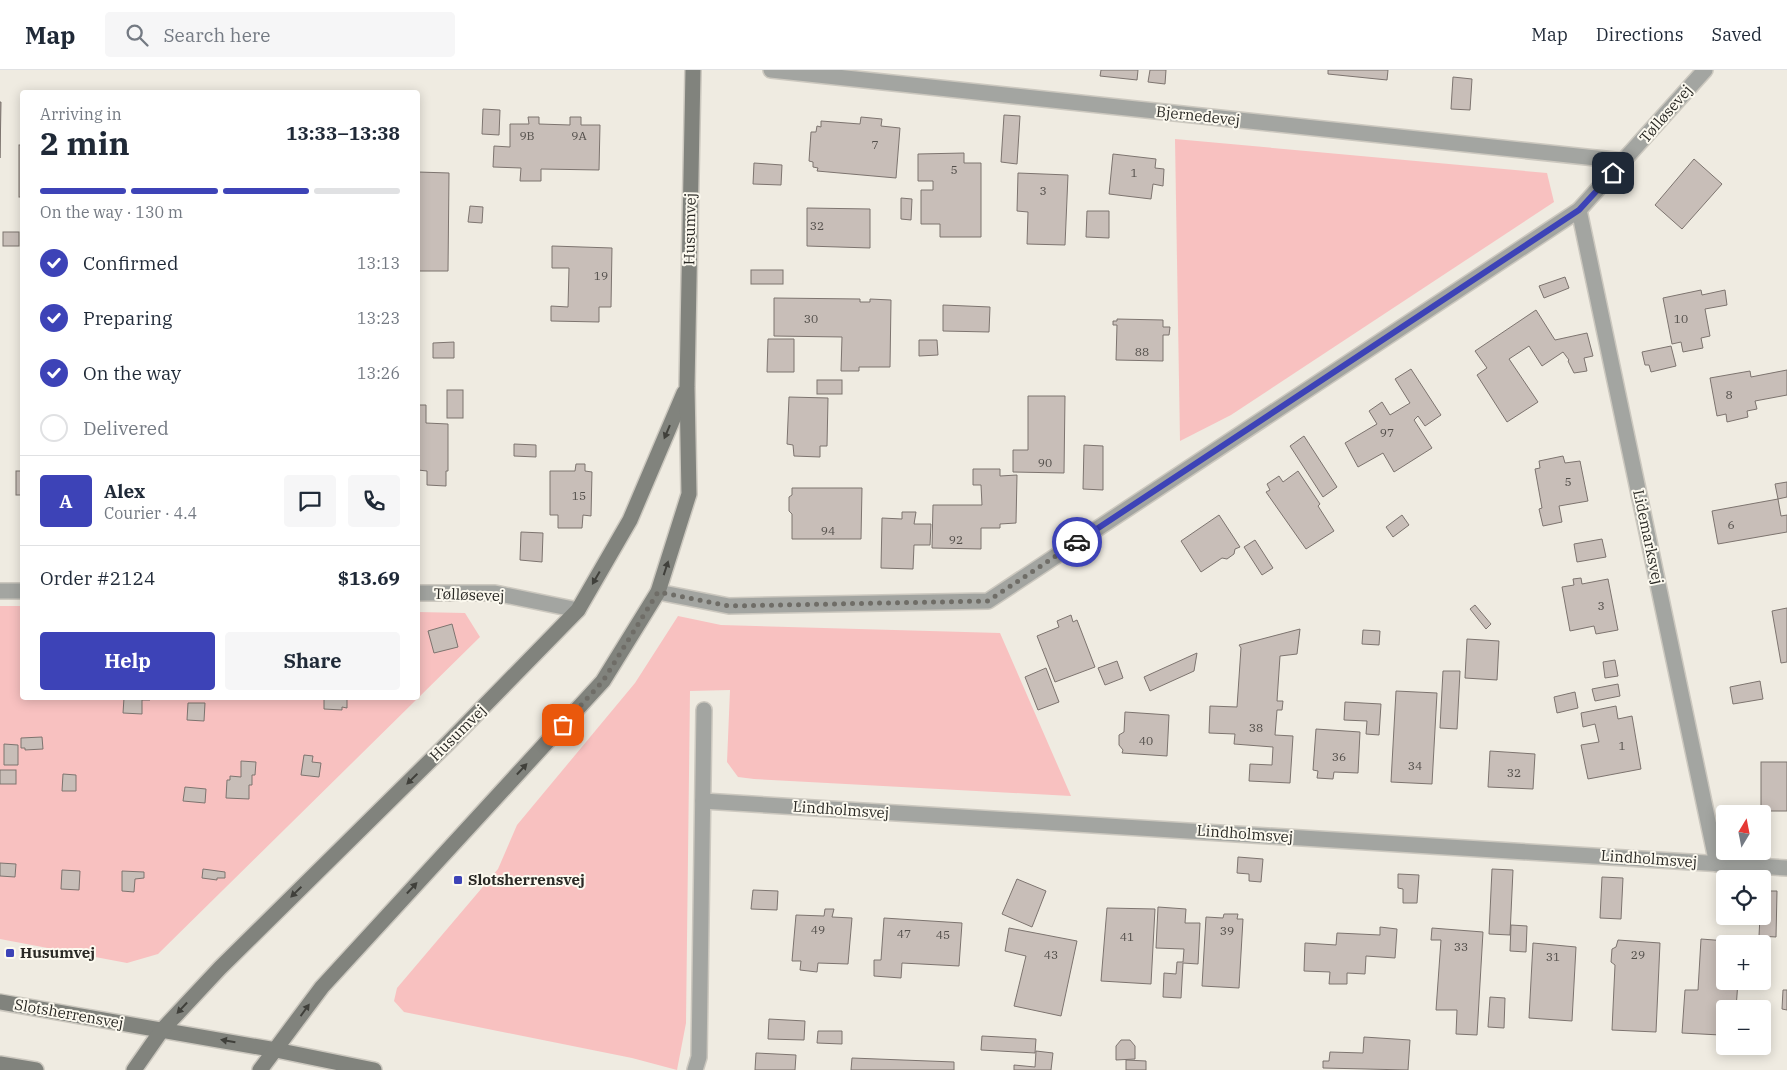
<!DOCTYPE html>
<html lang="en">
<head>
<meta charset="utf-8">
<style>
  :root { --surface:#fff; --page:#f6f6f7; --text:#1f2937; --muted:#747a83; --line:#e0e1e3; --accent:#3d43b7 }
  body { margin:0; font-family:"IBM Plex Serif",serif; background:var(--page); color:var(--text); height:100vh; display:flex; flex-direction:column; font-size:19px; white-space:nowrap }
  * { box-sizing:border-box; margin:0 }
  p { font-size:16px; color:var(--muted) }
  .icon { flex:none; width:28px; height:28px; fill:none; stroke:currentColor; stroke-width:2; stroke-linecap:round; stroke-linejoin:round }
  .map { position:relative; flex:1; overflow:hidden }
  .panel { position:absolute; left:20px; top:20px; width:400px; height:610px; display:flex; flex-direction:column; background:var(--surface); border-radius:5px; box-shadow:0 2px 12px #0003 }
  .panel>* { flex:none }
  .needle { width:32px; rotate:10deg }
  .controls { position:absolute; left:1716px; top:735px; display:grid; gap:10px }
  .controls a { display:grid; place-items:center; width:55px; height:55px; border-radius:5px; background:var(--surface); box-shadow:0 2px 12px #0003; font-size:25px }
  .pin { position:absolute; display:grid; place-items:center; width:42px; height:42px; color:#fff; margin:-21px; border-radius:10px; box-shadow:0 2px 8px #0006 }
  .courier { position:absolute; display:grid; place-items:center; width:50px; height:50px; margin:-25px; border:4px solid #3d43b7; border-radius:50%; background:#fff; color:#222; box-shadow:0 1px 6px #0007 }
  .overview em { font-style:normal; font-weight:700 }
  .overview div { display:flex; flex-direction:column-reverse }
  .overview { display:flex; align-items:center; justify-content:space-between; height:85px; padding:0 20px }
  h1 { font-size:32px; font-weight:700; line-height:38px }
  .bar { display:grid; grid-template-columns:repeat(4,1fr); gap:8px 5px; align-content:center; height:60px; padding:0 20px }
  .bar i { height:6px; border-radius:4px; background:var(--line) }
  .bar .active { background:var(--accent) }
  .bar p { grid-column:span 4 }
  .line { display:flex; align-items:center; gap:12px; padding:0 20px; border-top:1px solid var(--line) }
  .line div { flex:1 }
  .round { display:grid; place-items:center; flex:none; width:52px; height:52px; border-radius:5px; background:var(--page) }
  ol { padding:0 20px; list-style:none }
  li { display:flex; align-items:center; gap:15px; height:55px }
  li p { margin-inline-start:auto }
  li .icon { padding:5px; border-radius:50%; background:var(--accent); color:#fff; stroke-width:4 }
  li:last-child { color:var(--muted) }
  li i { width:28px; height:28px; border:2px solid var(--line); border-radius:50% }
  .cta { display:flex; gap:10px; margin-top:auto; padding:10px 20px }
  .cta a { flex:1; height:58px; border-radius:5px; background:var(--accent); color:#fff; font-size:20px; font-weight:700; line-height:58px; text-align:center }
  .cta a+a { background:var(--page); color:var(--text) }
  header { display:flex; align-items:center; gap:30px; box-sizing:border-box; height:70px; padding:0 25px; background:var(--surface); border-bottom:1px solid var(--line) }
  header strong { font-size:24px }
  nav { display:flex; gap:28px; margin-inline-start:auto; font-size:18px }
  .search { width:350px; height:45px; background:var(--page); display:flex; align-items:center; gap:12px; box-sizing:border-box; padding:0 18px; border-radius:5px; color:var(--muted); font-size:19px }
  .map>svg:first-child { display:block }
</style>
</head>
<body>
<header>
<strong>Map</strong>
<div class="search"><svg class="icon" aria-label="search" viewBox="0 0 24 24"><circle cx="10" cy="10" r="6"/><path d="M15 15l6 6"/></svg>Search here</div>
<nav><a>Map</a><a>Directions</a><a>Saved</a></nav>
</header>
<div class="map">
<svg width="1787" height="1000" viewBox="0 0 1787 1000">
  <rect width="100%" height="100%" fill="#efebe1"/>
  <g fill="#f8c1c0">
    <path d="M1175,69L1547,103L1554,132L1231,345L1180,371Z"/>
    <path d="M0,536H22V628H418V542L465,543L480,567L158,884L127,893L0,869Z"/>
    <path d="M678,546L721,555L1000,563L1071,726L754,709L738,707L727,692L730,620L690,621L686,953L677,1000L632,988L404,942L394,931L397,918L498,799L517,755L635,613Z"/>
  </g>
  <g fill="#c8beb8" stroke="#7d746f">
    <path d="M1101,0H1138L1137,10L1100,6Z"/>
    <path d="M1150,0H1166L1165,14L1148,12Z"/>
    <path d="M1328,0H1388L1387,10L1328,4Z"/>
    <path d="M1453,7L1472,9L1470,40L1451,39Z"/>
    <path d="M0,32H1L0,88Z"/>
    <path d="M483,39L500,40L499,65L482,64Z"/>
    <path d="M1004,45L1020,46L1017,94L1001,92Z"/>
    <path d="M528,47H539V54L570,55V47H581V55H600L599,100L541,99V111H520L521,98L493,97L494,76L510,77V54H529Z"/>
    <path d="M861,47L882,49L881,56L900,58L896,108L817,101L818,98L813,97V92L809,91L811,62H816L817,56L821,57V51L860,54Z"/>
    <rect x="19" y="75" width="3" height="52"/>
    <path d="M964,83V93H981V167H940V154H921V120H933V111H918V84Z"/>
    <path d="M1113,84L1156,89L1155,98L1164,99L1163,116L1153,114L1151,129L1109,124Z"/>
    <path d="M1694,89L1722,114L1682,159L1655,135Z"/>
    <path d="M754,93L782,95L781,115L753,114Z"/>
    <path d="M418,102L449,103L448,201H418Z"/>
    <path d="M1018,103L1068,105L1065,175L1027,174L1028,142L1017,141Z"/>
    <path d="M901,128L912,129L911,150L901,149Z"/>
    <path d="M470,136L483,137L482,153L468,152Z"/>
    <path d="M807,138L870,139V178L807,176Z"/>
    <path d="M1087,141H1109V168L1086,167Z"/>
    <rect x="3" y="162" width="16" height="14"/>
    <path d="M552,176L612,178L611,237H599V252L551,251V236L568,237L569,198H552Z"/>
    <rect x="751" y="200" width="32" height="14"/>
    <path d="M1565,207L1569,218L1544,228L1539,216Z"/>
    <path d="M1701,220L1702,225L1725,220L1727,235L1705,239L1710,266L1701,268L1703,278L1683,282L1681,272L1672,274L1663,228Z"/>
    <path d="M774,228L860,229V232H870V229L891,230L890,297H859V301H841L842,267L774,266Z"/>
    <path d="M943,235L990,237L989,262L943,261Z"/>
    <path d="M1536,240L1555,270L1587,263L1593,286L1584,288L1587,301L1574,303L1568,291L1569,290L1563,282L1542,296L1529,276L1509,289L1538,332L1507,352L1477,305L1487,298L1475,281Z"/>
    <path d="M1117,249L1163,250V257H1170L1169,265H1163V291L1116,290L1117,255H1113V251H1117Z"/>
    <path d="M768,269H794V302H767Z"/>
    <path d="M919,270H937L938,285L919,286Z"/>
    <path d="M454,272V288H433V273Z"/>
    <path d="M1671,276L1676,296L1651,302L1649,295H1645L1642,282Z"/>
    <path d="M1411,299L1441,345L1425,356L1418,346L1414,350L1432,378L1394,402L1383,383L1358,397L1345,373L1377,354L1369,341L1382,332L1390,345L1410,333L1395,309Z"/>
    <path d="M1787,300V325L1755,331L1757,339L1747,341L1748,347L1727,352L1726,344L1717,346L1710,308L1750,301L1751,307Z"/>
    <rect x="817" y="310" width="25" height="14"/>
    <rect x="447" y="320" width="16" height="28"/>
    <path d="M1028,326H1065L1064,403L1013,402V380H1028Z"/>
    <path d="M789,327L828,328L827,376H820V387L794,386L793,375L787,374Z"/>
    <path d="M418,335H426V353L448,354V401H446V416L427,415V401L418,400Z"/>
    <path d="M1304,366L1337,417L1323,427L1290,376Z"/>
    <path d="M514,374L536,375V387L514,386Z"/>
    <path d="M1084,375L1103,376V420L1083,419Z"/>
    <path d="M1563,386L1565,393L1580,391L1588,431L1559,436L1562,452L1543,456L1539,439L1542,438L1535,399L1540,398L1539,391Z"/>
    <path d="M576,394H585V401L592,402L591,446L583,445L582,458H558V445H550V401H575Z"/>
    <path d="M973,399H1000V406L1017,405L1016,453L1000,454V458H981V479L932,478L933,435H982L981,415H973Z"/>
    <rect x="16" y="401" width="6" height="24"/>
    <path d="M1298,401L1320,434L1318,436L1334,461L1306,479L1266,422L1270,420L1267,414L1279,406L1283,412Z"/>
    <path d="M1787,412V427L1778,429L1775,414Z"/>
    <path d="M792,418H862L861,469H792V444L789,441V427L792,425Z"/>
    <path d="M1778,429L1781,446L1787,445V462L1718,474L1712,441Z"/>
    <path d="M902,442H916L914,454H931L930,475H914L913,499L881,498L882,448L902,449Z"/>
    <path d="M1219,445L1240,477L1235,479L1234,484L1227,489L1222,488L1201,502L1181,471Z"/>
    <path d="M1402,445L1409,455L1393,467L1386,457Z"/>
    <path d="M521,462L543,463L542,492L520,490Z"/>
    <path d="M1602,469L1606,487L1577,492L1574,474Z"/>
    <path d="M1255,470L1273,498L1262,505L1244,477Z"/>
    <path d="M1581,508L1582,514L1608,509L1618,560L1596,564L1594,556L1570,561L1562,517L1574,515L1573,509Z"/>
    <path d="M1475,535L1491,554L1486,559L1470,539Z"/>
    <path d="M1787,538V592L1781,593L1772,541Z"/>
    <path d="M1071,545L1073,552L1077,550L1095,597L1055,612L1037,566L1059,557L1057,551Z"/>
    <path d="M452,554L458,577L434,583L428,561Z"/>
    <path d="M1300,559L1297,584L1280,586L1277,631H1283L1282,640H1277L1275,665L1293,666L1290,713L1249,711L1250,694L1272,695L1273,677L1234,674L1235,664L1209,663L1210,636L1237,637L1241,578L1239,575Z"/>
    <path d="M1363,560L1380,561L1379,575L1362,574Z"/>
    <path d="M1467,569L1499,571L1497,610L1465,608Z"/>
    <path d="M1197,583L1194,601L1150,621L1144,607Z"/>
    <path d="M1615,590L1618,606L1605,608L1603,592Z"/>
    <path d="M1117,591L1123,608L1105,615L1098,598Z"/>
    <path d="M1046,598L1059,632L1038,640L1025,607Z"/>
    <path d="M1443,601H1460L1457,659L1440,658Z"/>
    <path d="M1760,611L1763,629L1733,634L1730,617Z"/>
    <path d="M1618,614L1620,626L1595,631L1592,619Z"/>
    <path d="M1396,621L1437,623L1432,714L1391,712Z"/>
    <path d="M1575,622L1578,638L1557,643L1554,627Z"/>
    <path d="M124,628H150V630H142V644L123,643Z"/>
    <path d="M324,628H347V638L342,637V640L324,639Z"/>
    <path d="M1345,632L1381,634L1379,665L1366,664L1367,651L1344,650Z"/>
    <path d="M188,633H205L204,651L187,650Z"/>
    <path d="M1616,636L1618,649L1632,646L1641,699L1588,709L1581,675L1599,672L1595,654L1583,657L1581,643Z"/>
    <path d="M1125,642L1169,645L1167,686L1122,683L1123,680L1119,675V665L1124,662Z"/>
    <path d="M1316,659L1360,662L1358,703L1334,702L1333,709L1317,708L1318,701L1313,700Z"/>
    <path d="M42,667L43,679L25,680V678H21V668Z"/>
    <path d="M4,674L18,675V695H4Z"/>
    <path d="M1490,681L1535,684L1533,719L1488,717Z"/>
    <path d="M304,685L313,686L312,692L321,693L319,707L301,705Z"/>
    <path d="M241,691L256,692L255,705H252V715H249V729L226,728L227,710H230V706L241,707Z"/>
    <rect x="1761" y="692" width="26" height="49"/>
    <rect x="0" y="700" width="16" height="14"/>
    <path d="M63,704L76,705V721H62Z"/>
    <path d="M185,717L206,719L205,733L183,731Z"/>
    <path d="M1238,787L1263,789L1261,812L1249,811V804L1237,803Z"/>
    <path d="M0,793L16,794L15,807L0,806Z"/>
    <path d="M203,799L225,802V808H217V810L202,808Z"/>
    <path d="M1492,799L1513,800L1510,865L1489,864Z"/>
    <path d="M62,800L80,801L79,820L61,819Z"/>
    <path d="M122,801L144,802V808L135,809L134,822L122,821Z"/>
    <path d="M1398,804L1419,805L1417,833H1403V819L1398,818Z"/>
    <path d="M1602,807L1623,808L1621,849L1600,848Z"/>
    <path d="M1017,809L1046,821L1032,857L1002,844Z"/>
    <path d="M753,820L778,821L777,840L751,839Z"/>
    <path d="M1762,821H1777L1776,867L1759,866L1760,846H1762Z"/>
    <path d="M1158,837L1186,839L1185,853H1200L1198,894L1183,893L1181,928L1163,927L1164,903L1176,904L1177,892H1183L1184,879L1156,878Z"/>
    <path d="M1107,838L1155,839L1151,914L1101,911Z"/>
    <path d="M825,839H834L832,847L852,848L848,894L818,893L817,902L800,900L801,891H792L796,845L824,846Z"/>
    <path d="M1224,844H1238L1237,849H1243L1239,918L1202,916L1206,847L1223,848Z"/>
    <path d="M884,848L962,853L959,896L902,893L901,908L874,906V890H881Z"/>
    <path d="M1511,855L1527,856L1526,882L1510,881Z"/>
    <path d="M1380,857L1397,859L1395,888L1366,886L1365,904L1347,903V914H1329L1330,902L1304,901L1305,873L1336,875L1337,863L1380,865Z"/>
    <path d="M1009,858L1077,871L1061,946L1014,936L1026,886L1005,881Z"/>
    <path d="M1432,858L1483,862L1477,965L1456,964L1457,940H1436L1441,870H1431Z"/>
    <path d="M1701,869L1740,872V874H1725V911H1738L1736,939H1725V948H1721L1720,965L1682,963L1685,920H1698Z"/>
    <path d="M1618,870L1660,873L1656,962L1612,960L1615,895L1611,892L1612,879L1616,877Z"/>
    <path d="M1533,873L1576,877L1572,951L1529,948Z"/>
    <path d="M1783,920H1787V940L1782,939Z"/>
    <path d="M1490,927L1505,928L1504,958L1488,957Z"/>
    <path d="M769,949L805,951L804,970L768,969Z"/>
    <path d="M818,961H842V974L817,973Z"/>
    <path d="M982,966L1036,969L1035,983L981,980Z"/>
    <path d="M1364,967L1410,970L1408,1000L1323,998V991H1329L1330,982L1363,983Z"/>
    <path d="M1121,970H1130L1135,976V989L1116,990V976Z"/>
    <path d="M1036,981L1053,983L1051,1000H1014V995L1035,997Z"/>
    <path d="M756,983L796,985L795,1000H755Z"/>
    <path d="M852,988L954,992V1000H851Z"/>
    <path d="M1126,990L1146,991V1000H1126Z"/>
  </g>
  <g fill="none" stroke-linecap="round" stroke-linejoin="round">
    <g stroke="#ccc8bf" stroke-width="18">
      <g id="street">
        <path d="M771,0L1624,91"/>
        <path d="M1579,140L1717,794"/>
        <path d="M0,521H22"/>
        <path d="M658,522L729,536L988,531L1579,140L1705,0"/>
        <path d="M418,523H495L578,540"/>
        <path d="M703,731L1787,798"/>
        <path d="M695,1000L699,987L704,640"/>
      </g>
    </g>
    <g stroke="#ccc8bf" stroke-width="18">
      <g id="secondary">
        <path d="M0,932L276,980L374,1000"/>
        <path d="M0,994L36,1000"/>
        <path d="M134,1000L162,960L220,898L447,674L578,540L630,450L684,323"/>
        <path d="M260,1000L322,917L603,611L658,522L689,424L687,317L693,0"/>
      </g>
    </g>
    <use href="#street" stroke="#a3a5a1" stroke-width="15"/>
    <use href="#secondary" stroke="#81837d" stroke-width="15"/>
  </g>
  <defs><path id="oneway-solid" d="M-6-.8H1V-3.2L6.5 0L1 3.2V.8H-6Z" transform="scale(1.25)"/></defs>
  <g fill="#40403b">
    <use href="#oneway-solid" transform="translate(667 362) rotate(113)"/>
    <use href="#oneway-solid" transform="translate(666 498) rotate(-72)"/>
    <use href="#oneway-solid" transform="translate(596 508) rotate(120)"/>
    <use href="#oneway-solid" transform="translate(522 699) rotate(-47)"/>
    <use href="#oneway-solid" transform="translate(412 709) rotate(136)"/>
    <use href="#oneway-solid" transform="translate(412 818) rotate(-47)"/>
    <use href="#oneway-solid" transform="translate(296 822) rotate(136)"/>
    <use href="#oneway-solid" transform="translate(182 938) rotate(133)"/>
    <use href="#oneway-solid" transform="translate(305 940) rotate(-54)"/>
    <use href="#oneway-solid" transform="translate(228 971) rotate(-170)"/>
  </g>
  <g fill="none" stroke-linecap="round" stroke-linejoin="round">
    <path stroke="#6f6d67" stroke-width="5" stroke-dasharray="0 9" d="M563,655L603,611L658,522L729,536L988,531L1077,472"/>
    <path stroke="#3d43b7" stroke-width="6" d="M1077,472L1579,140L1613,103"/>
  </g>
  <g fill="#3d43b7" stroke="#fcf9ef" stroke-width="2">
    <rect x="453" y="805" width="10" height="10" rx="2.5"/>
    <rect x="5" y="878" width="10" height="10" rx="2.5"/>
  </g>
  <g text-anchor="middle" stroke-width="4" stroke-linejoin="round" paint-order="stroke">
    <g font-size="12" fill="#524e4a">
      <text x="527" y="70">9B</text>
      <text x="579" y="70">9A</text>
      <text x="875" y="79">7</text>
      <text x="954" y="104">5</text>
      <text x="1134" y="107">1</text>
      <text x="1043" y="125">3</text>
      <text x="817" y="160">32</text>
      <text x="601" y="210">19</text>
      <text x="811" y="253">30</text>
      <text x="1681" y="253">10</text>
      <text x="1142" y="286">88</text>
      <text x="1729" y="329">8</text>
      <text x="1387" y="367">97</text>
      <text x="1045" y="397">90</text>
      <text x="1568" y="416">5</text>
      <text x="579" y="430">15</text>
      <text x="1731" y="459">6</text>
      <text x="828" y="465">94</text>
      <text x="956" y="474">92</text>
      <text x="1601" y="540">3</text>
      <text x="1256" y="662">38</text>
      <text x="1146" y="675">40</text>
      <text x="1622" y="680">1</text>
      <text x="1339" y="691">36</text>
      <text x="1415" y="700">34</text>
      <text x="1514" y="707">32</text>
      <text x="818" y="864">49</text>
      <text x="1227" y="865">39</text>
      <text x="904" y="868">47</text>
      <text x="943" y="869">45</text>
      <text x="1127" y="871">41</text>
      <text x="1461" y="881">33</text>
      <text x="1051" y="889">43</text>
      <text x="1638" y="889">29</text>
      <text x="1553" y="891">31</text>
    </g>
    <g font-size="15" fill="#2a2925" stroke="#fcf9ef">
      <text transform="translate(1666 44) rotate(-49)" y="5">Tølløsevej</text>
      <text transform="translate(1198 46) rotate(6)" y="5">Bjernedevej</text>
      <text transform="translate(690 159) rotate(-89)" y="5">Husumvej</text>
      <text transform="translate(1648 467) rotate(78)" y="5">Lidemarksvej</text>
      <text transform="translate(469 525) rotate(2)" y="5">Tølløsevej</text>
      <text transform="translate(458 663) rotate(-45)" y="5">Husumvej</text>
      <text transform="translate(841 740) rotate(4)" y="5">Lindholmsvej</text>
      <text transform="translate(1245 764) rotate(4)" y="5">Lindholmsvej</text>
      <text transform="translate(1649 789) rotate(4)" y="5">Lindholmsvej</text>
      <text transform="translate(69 944) rotate(10)" y="5">Slotsherrensvej</text>
    </g>
    <g font-size="15" font-weight="bold" fill="#2a2925" stroke="#fcf9ef" text-anchor="start">
      <text x="468" y="815">Slotsherrensvej</text>
      <text x="20" y="888">Husumvej</text>
    </g>
  </g>
</svg>
<div class="controls">
<a><svg class="needle" viewBox="-14 -14 28 28"><path d="M0-13l5 13h-10z" fill="#e53935"/><path d="M0 13l5-13h-10z" fill="#747a83"/></svg></a>
<a><svg class="icon" aria-label="locate" viewBox="0 0 24 24"><circle cx="12" cy="12" r="6"/><path d="M12 2v4M12 18v4M2 12h4M18 12h4"/></svg></a>
<a>+</a>
<a>−</a>
</div>
<div class="pin" style="left:563px;top:655px;background:#ea580c"><svg class="icon" aria-label="bag" viewBox="0 0 24 24"><path d="M5 8h14l-1 12H6zM9 8a3 3 0 0 1 6 0"/></svg></div>
<div class="pin" style="left:1613px;top:103px;background:#1f2937"><svg class="icon" aria-label="home" viewBox="0 0 24 24"><path d="M3 11l9-7 9 7M6 9v11h12V9"/></svg></div>
<div class="courier" style="left:1077px;top:472px"><svg class="icon" aria-label="car" viewBox="0 0 24 24"><path d="M5 17H2v-5l4-1 3-4h7l3 4 3 1v5h-3M9 17h6M6 11h13"/><circle cx="7" cy="17" r="2"/><circle cx="17" cy="17" r="2"/></svg></div>
<section class="panel">
<div class="overview"><div><h1>2 min</h1><p>Arriving in</p></div><em>13:33–13:38</em></div>
<div class="bar"><i class="active"></i><i class="active"></i><i class="active"></i><i></i><p>On the way · 130 m</p></div>
<ol>
<li><svg class="icon" aria-label="check" viewBox="0 0 24 24"><path d="M5 12l5 5 9-10"/></svg>Confirmed<p>13:13</p></li>
<li><svg class="icon" aria-label="check" viewBox="0 0 24 24"><path d="M5 12l5 5 9-10"/></svg>Preparing<p>13:23</p></li>
<li><svg class="icon" aria-label="check" viewBox="0 0 24 24"><path d="M5 12l5 5 9-10"/></svg>On the way<p>13:26</p></li>
<li><i></i>Delivered</li>
</ol>
<div class="line" style="height:90px"><b class="round" style="background:var(--accent);color:#fff">A</b><div><b>Alex</b><p>Courier · 4.4</p></div><a class="round"><svg class="icon" aria-label="chat" viewBox="0 0 24 24"><path d="M4 5h16v11H9l-5 4z"/></svg></a><a class="round"><svg class="icon" aria-label="phone" viewBox="0 0 24 24"><path d="M5 4h4l2 5-3 2q2 4 5 5l2-3 5 2v4C11 20 4 13 5 4z"/></svg></a></div>
<div class="line" style="height:65px"><div>Order #2124</div><b>$13.69</b></div>
<div class="cta"><a>Help</a><a>Share</a></div>
</section>
</div>
</body>
</html>
